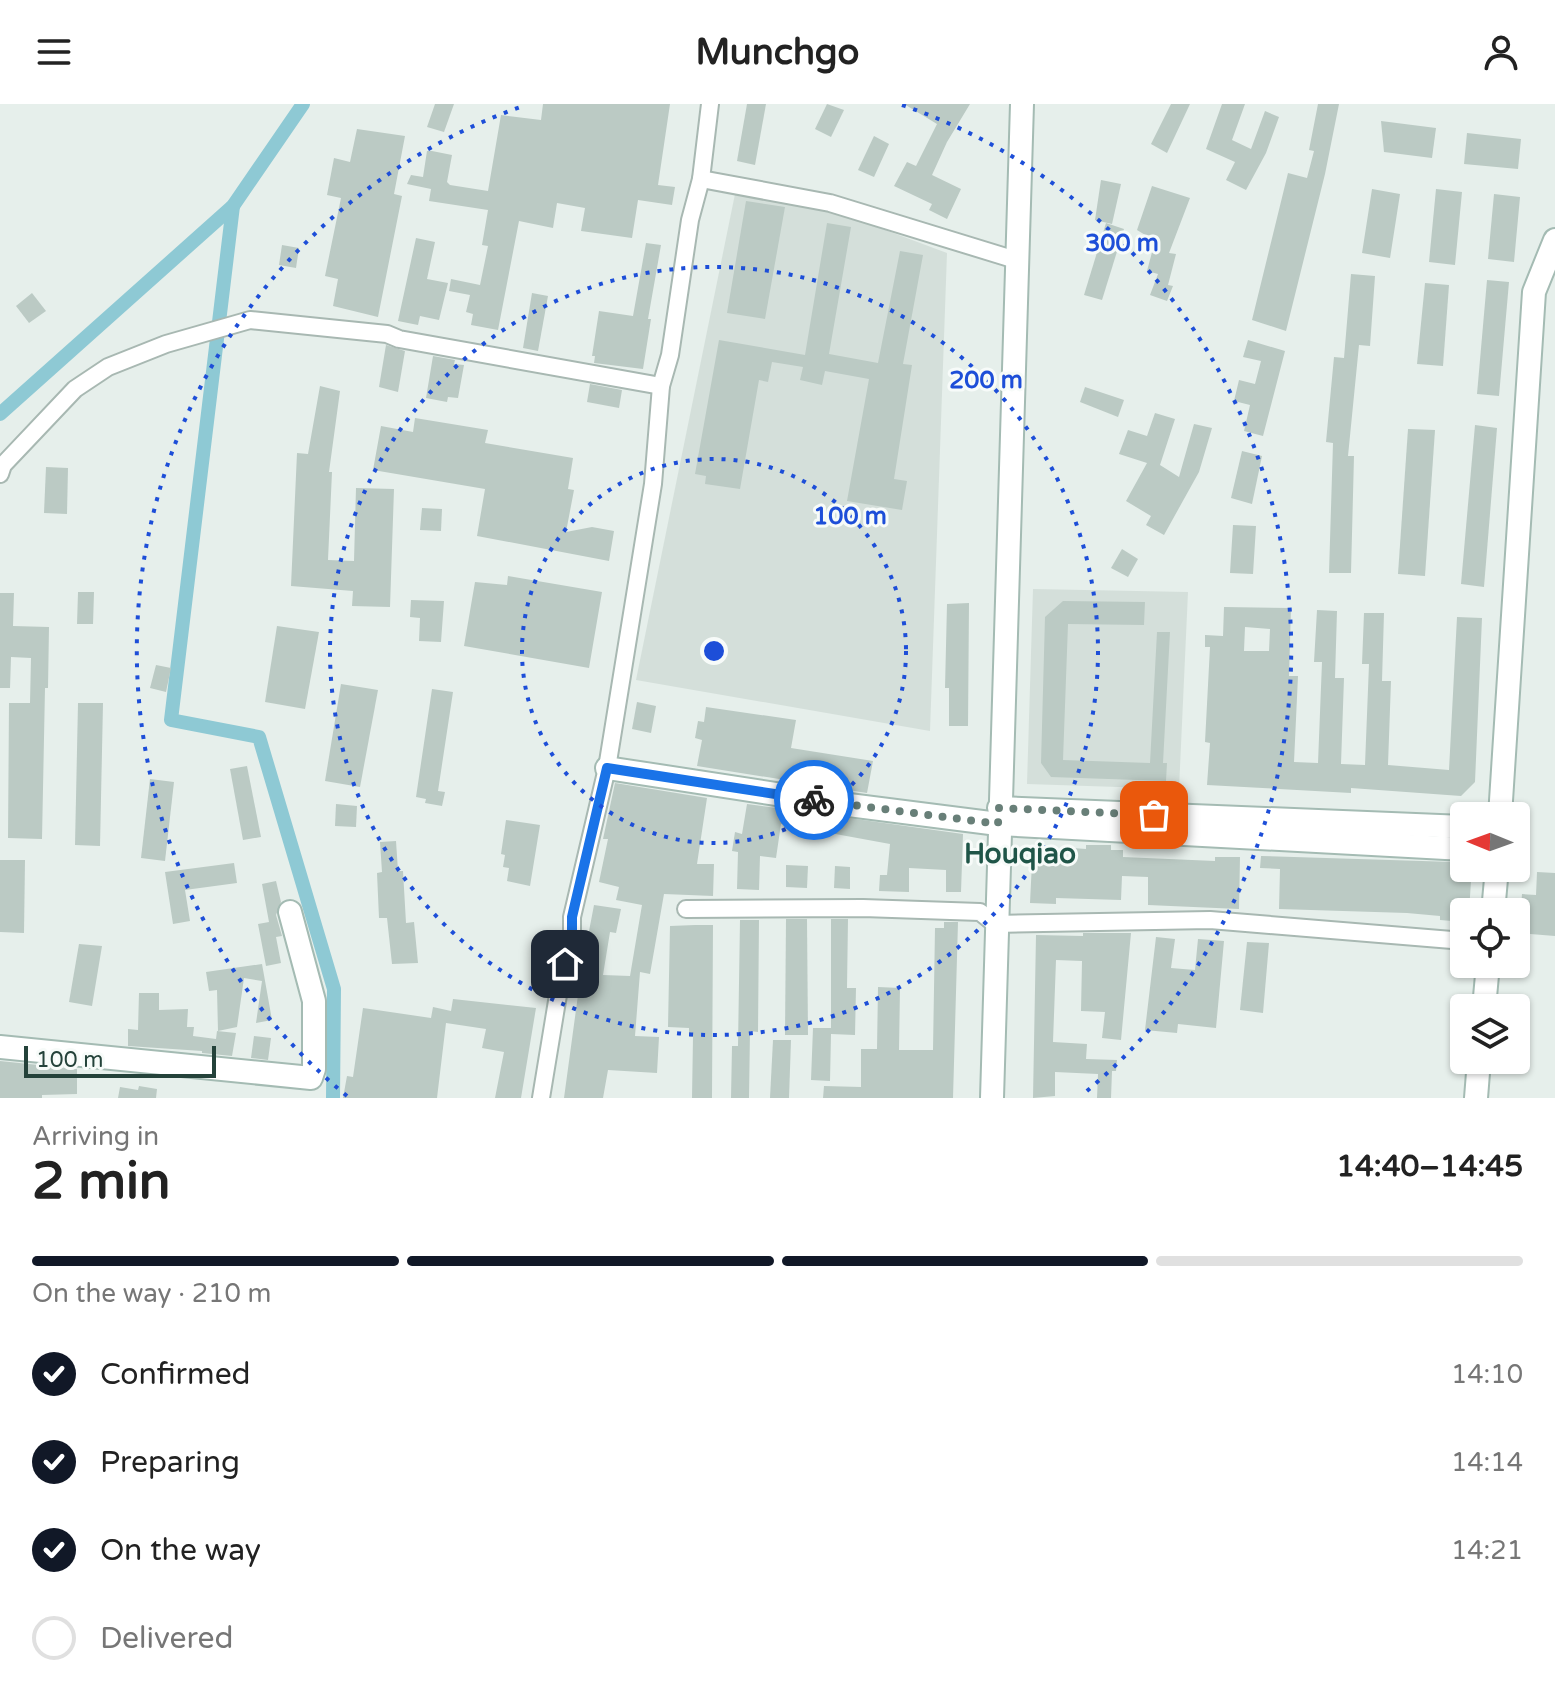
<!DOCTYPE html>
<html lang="en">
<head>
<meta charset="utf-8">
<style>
  :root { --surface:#fff; --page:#f6f6f6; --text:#222; --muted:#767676; --line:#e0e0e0; --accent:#111827 }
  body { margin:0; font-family:"Varela Round",sans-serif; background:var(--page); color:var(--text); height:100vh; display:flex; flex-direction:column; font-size:30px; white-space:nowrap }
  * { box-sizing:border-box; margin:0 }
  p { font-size:26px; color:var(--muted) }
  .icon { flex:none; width:44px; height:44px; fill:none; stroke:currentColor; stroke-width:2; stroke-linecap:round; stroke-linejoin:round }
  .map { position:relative; height:994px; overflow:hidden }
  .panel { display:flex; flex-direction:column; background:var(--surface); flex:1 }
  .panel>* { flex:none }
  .needle { width:52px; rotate:271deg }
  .controls { position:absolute; left:1450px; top:698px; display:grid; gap:16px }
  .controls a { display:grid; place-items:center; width:80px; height:80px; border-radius:8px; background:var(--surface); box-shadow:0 2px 6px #0004; font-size:40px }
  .scale { position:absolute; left:24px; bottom:20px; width:192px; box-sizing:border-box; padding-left:8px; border:4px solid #24423a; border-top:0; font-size:22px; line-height:28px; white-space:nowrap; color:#24423a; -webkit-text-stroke:6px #f7fbf9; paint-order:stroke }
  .pin { position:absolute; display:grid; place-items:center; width:68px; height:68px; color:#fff; margin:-34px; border-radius:16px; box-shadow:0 4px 12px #0006 }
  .courier { position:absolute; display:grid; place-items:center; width:80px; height:80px; margin:-40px; border:6px solid #1a73e8; border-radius:50%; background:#fff; color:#222; box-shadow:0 2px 10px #0007 }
  .head em { font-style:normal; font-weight:700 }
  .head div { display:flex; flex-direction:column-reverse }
  .head { display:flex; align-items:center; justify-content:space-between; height:136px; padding:0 32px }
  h1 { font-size:52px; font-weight:700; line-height:60px }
  .bar { display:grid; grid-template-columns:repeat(4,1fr); gap:12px 8px; align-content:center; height:96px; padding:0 32px }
  .bar i { height:10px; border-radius:6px; background:var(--line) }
  .bar .current { background:var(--accent) }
  .bar p { grid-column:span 4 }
  ol { padding:0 32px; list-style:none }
  li { display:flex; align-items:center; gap:24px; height:88px }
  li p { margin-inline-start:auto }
  li .icon { padding:8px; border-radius:50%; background:var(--accent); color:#fff; stroke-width:4 }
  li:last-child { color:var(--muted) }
  li i { width:44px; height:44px; border:4px solid var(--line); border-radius:50% }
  header { display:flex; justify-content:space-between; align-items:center; height:104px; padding:0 32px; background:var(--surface); font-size:36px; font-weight:700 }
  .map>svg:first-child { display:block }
</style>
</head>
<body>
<header><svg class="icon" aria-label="menu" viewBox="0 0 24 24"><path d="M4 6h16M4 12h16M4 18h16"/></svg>Munchgo<svg class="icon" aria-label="person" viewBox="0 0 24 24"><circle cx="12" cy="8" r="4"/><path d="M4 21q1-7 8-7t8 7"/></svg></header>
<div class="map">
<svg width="1555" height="994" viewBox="0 0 1555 994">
  <rect width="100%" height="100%" fill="#e6efeb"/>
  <g fill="#d4dfda">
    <path d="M735,90L829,105L947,149L930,627L636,576Z"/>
    <path d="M1033,485L1188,488L1179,685L1027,680Z"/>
  </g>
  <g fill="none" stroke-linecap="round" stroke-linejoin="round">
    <g stroke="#8ec9d4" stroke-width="14">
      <path d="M233,102L171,616L259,633L334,885L333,994"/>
      <path d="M0,310L233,102L303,0"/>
    </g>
  </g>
  <g fill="#bbcac4" fill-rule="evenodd">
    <path d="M435,0H454L444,28L427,23Z"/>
    <path d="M543,0H670L658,81L675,83L672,101L638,96L632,134L581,127L585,104L557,99L553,124L519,117L498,226L471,221L473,210L466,208L470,191L449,187L451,175L480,181L488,142L482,141L488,106L429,97L431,85L407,80L411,71L423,73L427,47H432L452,51L447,78L450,81L488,87L501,11L541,16Z"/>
    <path d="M747,0H766L755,61L737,57Z"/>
    <path d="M827,0L844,6L831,33L815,25Z"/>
    <path d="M904,0H970L947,38L932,71L961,85L947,115L929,106L932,100L894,82L907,58L916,62L937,20Z"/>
    <path d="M1171,0H1190L1167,49L1151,40Z"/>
    <path d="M1222,0H1245L1232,36L1251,45L1265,7L1279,13L1266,49L1246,86L1226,76L1235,58L1206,45Z"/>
    <path d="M1318,0H1339L1325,70L1286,227L1252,216L1288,69L1307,74L1314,47L1309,46Z"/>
    <path d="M1381,17L1436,24L1432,54L1384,48Z"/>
    <path d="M357,25L405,32L394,90L402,92L378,213L333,202L338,175L325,172L341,94L327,91L334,54L350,58Z"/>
    <path d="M1467,29L1521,35L1518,65L1464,60Z"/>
    <path d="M874,32L889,40L874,73L858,66Z"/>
    <path d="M1101,76L1121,80L1112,120L1095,116Z"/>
    <path d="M1152,82L1190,94L1169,149L1176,150L1168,181L1173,182L1167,197L1150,191L1158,170L1147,167L1155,137L1137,126Z"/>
    <path d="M1372,85L1400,90L1390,154L1362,149Z"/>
    <path d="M1436,85L1462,88L1455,161L1429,158Z"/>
    <path d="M1494,90L1520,93L1514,158L1488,155Z"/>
    <path d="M746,97L785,103L765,215L727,209Z"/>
    <path d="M827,119L851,123L829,250L878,259L900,147L923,151L903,260L912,261L894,375L907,377L902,406L847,397L869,275L825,267L822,281L800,276L803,263L772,258L768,278L759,276L740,385L705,380L706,372L695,370L719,236L805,251Z"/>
    <path d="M1106,119L1124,125L1102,196L1084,191Z"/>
    <path d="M416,134L435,138L427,175L448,179L439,216L420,212L418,221L398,217Z"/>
    <path d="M646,139L661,141L648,215H651L643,265L594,259L595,252H592L599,207L633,212Z"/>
    <path d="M282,141L299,144L296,164L279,161Z"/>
    <path d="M1351,170L1375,172L1370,242L1359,241L1348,352H1354L1351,469H1329L1333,339L1326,338L1334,253L1344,254Z"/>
    <path d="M1487,176L1509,178L1499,292L1477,290Z"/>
    <path d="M1425,179L1449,181L1443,262L1417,260Z"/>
    <path d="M32,189L46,207L29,219L16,202Z"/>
    <path d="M532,189L548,192L538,247L523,244Z"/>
    <path d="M1248,236L1285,247L1263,332L1244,327L1250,301L1234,297L1239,276L1255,280L1261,257L1243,253Z"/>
    <path d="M386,241L405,247L398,288L379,283Z"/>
    <path d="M433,252L455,256L454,260L464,261L458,294L448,293L447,298L426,294Z"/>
    <path d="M590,280L622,286L619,304L587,298Z"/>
    <path d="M320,282L340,287L329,368H332L328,456L354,457L356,384L394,385L390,503L352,502L353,487L291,482L297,349L308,350Z"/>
    <path d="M1085,283L1124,296L1118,313L1080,298Z"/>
    <path d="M1155,309L1175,315L1160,361L1179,373L1194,320L1212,324L1199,368L1164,431L1146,421L1151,412L1126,397L1147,359L1119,350L1128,326L1147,332Z"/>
    <path d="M415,314L488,326L485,339L573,354L568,385L574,386L566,428L592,423L614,427L609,457L477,432L485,385L373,366L381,322L413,328Z"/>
    <path d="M1475,321L1497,324L1484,483L1461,480Z"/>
    <path d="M1408,325L1435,326L1425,472L1398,470Z"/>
    <path d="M1242,347L1262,352L1252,400L1231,394Z"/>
    <path d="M46,363L68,364L67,410L44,409Z"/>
    <path d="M422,404L442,405L441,427L420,426Z"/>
    <path d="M1233,421L1256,422L1253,470L1230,469Z"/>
    <path d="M1122,445L1138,455L1128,473L1111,464Z"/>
    <path d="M508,472L602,488L589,564L464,542L475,478L507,481Z"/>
    <path d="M78,488H94L93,520H77Z"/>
    <path d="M0,489H14L13,522L49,523L48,584H45L42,735L8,734L9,599H30L31,554L11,553L10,584H0Z"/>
    <path d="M411,496L444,497L441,538L419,537L420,514L410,513Z"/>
    <path d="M1063,497L1145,498L1144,521L1068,520L1063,656L1150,659L1157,528H1170L1163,659H1167L1166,677L1051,673L1041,659L1045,513Z"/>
    <path d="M969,499L968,622H949V584H945L947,500Z"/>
    <path d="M1224,503L1291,504L1289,572H1298L1294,658L1318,659L1322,558H1314L1317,506L1337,507L1335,574H1344L1341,660L1365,661L1369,560H1362L1364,509H1384L1382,577H1391L1388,661L1449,666L1457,513L1482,514L1475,678L1461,692L1351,684V689L1207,681L1210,639L1205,638L1210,543H1205V531L1223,532ZM1245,523L1270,525L1269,547H1244Z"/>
    <path d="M277,522L319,528L305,605L265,598Z"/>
    <path d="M156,561L171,564L166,588L150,584Z"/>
    <path d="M341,580L378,586L360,683L325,677Z"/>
    <path d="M432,585L453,588L438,687L445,688L442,702L425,699L426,695L416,693Z"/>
    <path d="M637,598L656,602L651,629L632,625Z"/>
    <path d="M78,599H103L100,742L75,741Z"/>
    <path d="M706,603L796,616L791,644L873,657L867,689L697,662L702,636L695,634L698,617L704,618Z"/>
    <path d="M247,662L261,733L243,736L230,665Z"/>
    <path d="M150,675L174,678L165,757L141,754Z"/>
    <path d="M615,679L707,694L697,760H714L713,792L664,790L650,870L640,868L635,932L659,933L657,969L608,966L603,994H564L581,869L594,801L621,805L616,829L610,828L603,871L630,872L642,801L616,796L619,783L599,778L608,735H603Z"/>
    <path d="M336,700L357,702L356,723L335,722Z"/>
    <path d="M747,700L963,730L961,788H946V766L909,764V788L879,787L880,771H887L890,740L781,720L776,754L760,752L759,786L737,785L738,748L732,747L735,728L742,730Z"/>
    <path d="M506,716L540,721L530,782L507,777L509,764L503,763L505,751L501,750Z"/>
    <path d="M396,737L398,767H403L406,819L414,818L418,859L392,860L387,814H379L377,769L382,768L380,738Z"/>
    <path d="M1086,741H1111V746H1123V753L1215,757V753H1240L1239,805L1148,801V773L1122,772L1121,796L1056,794V800L1030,799L1032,758L1036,750L1071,755L1072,744L1086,745Z"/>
    <path d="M1261,752L1454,758L1463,765L1471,777L1469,808H1464V818L1440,816V812L1407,809L1279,805L1280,765L1260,764Z"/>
    <path d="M0,756H25L24,829L0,828Z"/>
    <path d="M234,759L237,779L185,786L190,817L173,820L165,768Z"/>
    <path d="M786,761L808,762L807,784L786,783Z"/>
    <path d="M835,762L850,763V785L834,784Z"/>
    <path d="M1537,768L1555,769V832L1519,829L1522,790L1536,791Z"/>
    <path d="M276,777L281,798L276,811L282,832L276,833L281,859L266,862L258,820L269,818L262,780Z"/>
    <path d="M786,815H807L808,931H785Z"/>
    <path d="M831,815H848L847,884H856L855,931L831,930L830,977L811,976L813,924H831Z"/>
    <path d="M740,816H759L758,928L750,927L749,994H731L732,942H738Z"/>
    <path d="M944,818H958L953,994H823L824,982L861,983V945H877L878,883L900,884L899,946H933L935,824H944Z"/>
    <path d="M695,821H713L712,994H692L693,933H689V924L668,923L670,822Z"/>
    <path d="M1083,829H1131L1121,936L1102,934L1105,908L1081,907L1082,857L1056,856L1053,938L1087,940L1086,955L1117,956L1116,967H1112L1111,994H1097L1098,970L1055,968V992L1033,994L1036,831L1083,832Z"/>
    <path d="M1156,833L1175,835L1171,864L1195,866L1198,835L1224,837L1216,924L1178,920L1177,929L1145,926Z"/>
    <path d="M1247,838L1269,839L1263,909L1240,906Z"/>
    <path d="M79,840L102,842L92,902L69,898Z"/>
    <path d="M262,860L272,916L256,919L262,877L244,874L237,923L218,927L217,886L209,887L206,868Z"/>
    <path d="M139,889H159V906L188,905L187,923H194L193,932L216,935L217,927L236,929L232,952L202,949V947L128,942V925L138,926Z"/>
    <path d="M453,895L536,904L521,994H495L504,948L482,944L486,925L446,919L437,994H343L347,972L353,973L363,904L431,914L433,903L451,907Z"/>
    <path d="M254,932L271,934L268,956L251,954Z"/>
    <path d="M773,936H791L789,994H770Z"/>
    <path d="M0,957L77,965V990L42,991V994H0Z"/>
    <path d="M139,982L157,985L156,994H118L120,983L138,986Z"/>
  </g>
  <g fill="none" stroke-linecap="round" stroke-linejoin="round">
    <g stroke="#a8b8b2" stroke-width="20">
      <g id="street">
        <path d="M701,75L830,99L1016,156"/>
        <path d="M0,370L3,361L75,285L108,263L166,240L250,216L387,230L399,235L661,282"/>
        <path d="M686,805L863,804L980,808L995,820L1210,816L1464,837"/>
        <path d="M541,994L558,891L572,829V813L607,664L653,380L661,282L670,251L690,116L701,75L710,0"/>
      </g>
    </g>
    <g stroke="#a4bbb3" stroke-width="26">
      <g id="secondary">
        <path d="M607,664L841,700L998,720L1464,745"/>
        <path d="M999,704L1464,723"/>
        <path d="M1500,712L1534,188L1555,136"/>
        <path d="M1493,808L1497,764"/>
        <path d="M1484,904L1488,860"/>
        <path d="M0,943L311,974L314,965V897L290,808"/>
        <path d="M992,994L1022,0"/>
        <path d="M1476,994L1479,956"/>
      </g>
    </g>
    <use href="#street" stroke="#fff" stroke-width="16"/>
    <use href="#secondary" stroke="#fff" stroke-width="22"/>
  </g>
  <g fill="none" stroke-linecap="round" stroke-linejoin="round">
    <path stroke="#687f78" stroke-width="8" stroke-dasharray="0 14.4" d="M814,696L998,720L999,704L1154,711"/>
    <path stroke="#1a73e8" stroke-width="10" d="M565,860L572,829V813L607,664L814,696"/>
  </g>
  <g fill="none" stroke="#1d4ed8" stroke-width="4" stroke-dasharray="4 8">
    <circle cx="714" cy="547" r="192"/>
    <circle cx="714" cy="547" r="384"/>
    <path d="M347 992A577 577 0 0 1 526 1M902 1A577 577 0 0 1 1081 992"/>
  </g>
  <g text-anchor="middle" stroke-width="6" stroke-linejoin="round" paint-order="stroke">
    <g font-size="28" font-weight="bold" fill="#1f5548" stroke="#f7fbf9">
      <text x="1020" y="759">Houqiao</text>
    </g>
  </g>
  <circle cx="714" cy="547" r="12" fill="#1d4ed8" stroke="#f7fbf9" stroke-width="4"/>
  <g font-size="24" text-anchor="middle" font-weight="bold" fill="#1d4ed8" stroke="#f7fbf9" stroke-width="6" stroke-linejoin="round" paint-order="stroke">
    <text x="1122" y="147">300 m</text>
    <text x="986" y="284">200 m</text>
    <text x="850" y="420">100 m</text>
  </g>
</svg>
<div class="controls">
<a><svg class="needle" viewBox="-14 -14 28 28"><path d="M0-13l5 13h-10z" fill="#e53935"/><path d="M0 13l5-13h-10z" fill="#767676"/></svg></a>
<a><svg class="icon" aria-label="locate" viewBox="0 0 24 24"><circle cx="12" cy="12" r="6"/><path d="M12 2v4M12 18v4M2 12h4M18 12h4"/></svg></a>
<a><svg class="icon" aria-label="layers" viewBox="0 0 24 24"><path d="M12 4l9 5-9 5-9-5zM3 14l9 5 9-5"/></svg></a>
</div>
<div class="scale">100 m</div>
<div class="pin" style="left:1154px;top:711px;background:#ea580c"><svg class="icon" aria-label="bag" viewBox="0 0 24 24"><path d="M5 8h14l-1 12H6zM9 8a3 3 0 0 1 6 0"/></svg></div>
<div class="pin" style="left:565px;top:860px;background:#1f2937"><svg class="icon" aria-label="home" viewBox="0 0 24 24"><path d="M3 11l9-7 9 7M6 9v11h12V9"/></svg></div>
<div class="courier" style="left:814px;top:696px"><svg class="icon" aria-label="bike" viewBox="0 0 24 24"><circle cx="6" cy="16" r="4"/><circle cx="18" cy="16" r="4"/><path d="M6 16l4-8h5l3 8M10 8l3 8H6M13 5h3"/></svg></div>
</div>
<section class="panel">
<div class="head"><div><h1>2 min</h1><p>Arriving in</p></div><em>14:40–14:45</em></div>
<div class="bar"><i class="current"></i><i class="current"></i><i class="current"></i><i></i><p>On the way · 210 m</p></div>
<ol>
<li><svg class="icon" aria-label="check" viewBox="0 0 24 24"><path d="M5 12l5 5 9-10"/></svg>Confirmed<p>14:10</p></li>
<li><svg class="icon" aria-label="check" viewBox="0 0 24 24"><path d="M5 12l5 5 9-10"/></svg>Preparing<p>14:14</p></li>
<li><svg class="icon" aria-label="check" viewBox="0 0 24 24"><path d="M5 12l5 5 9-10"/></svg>On the way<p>14:21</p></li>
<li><i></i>Delivered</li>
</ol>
</section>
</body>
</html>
